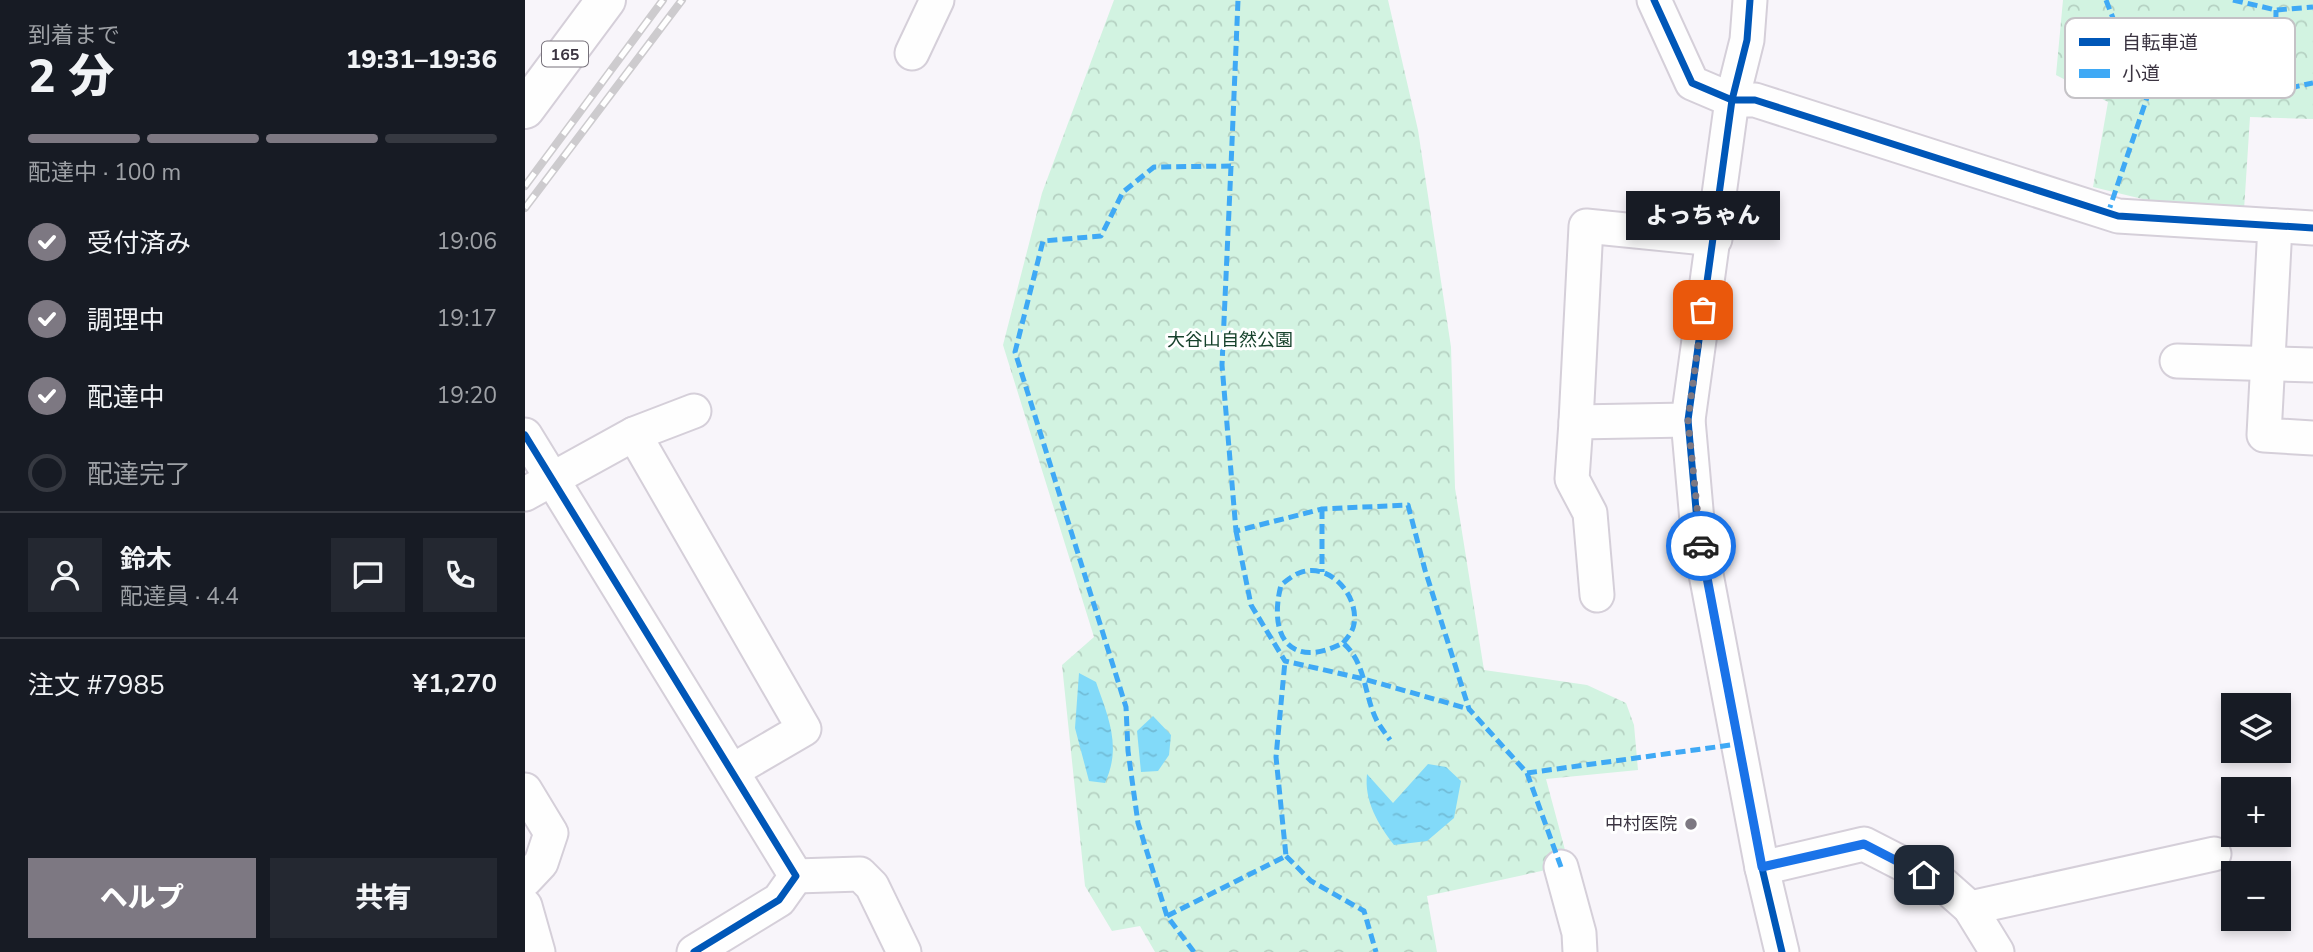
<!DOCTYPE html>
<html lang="ja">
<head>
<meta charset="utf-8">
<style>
  :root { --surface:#171b24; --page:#242831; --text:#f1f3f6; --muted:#9ea1a6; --line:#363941; --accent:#7d7882 }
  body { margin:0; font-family:"Nunito Sans","Noto Sans JP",sans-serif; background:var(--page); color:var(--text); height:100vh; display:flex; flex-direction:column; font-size:26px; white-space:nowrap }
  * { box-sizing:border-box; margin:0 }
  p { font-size:23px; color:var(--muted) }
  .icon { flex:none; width:38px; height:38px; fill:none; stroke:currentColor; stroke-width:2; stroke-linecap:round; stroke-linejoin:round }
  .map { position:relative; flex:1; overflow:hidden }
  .sheet { display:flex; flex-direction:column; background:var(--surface); width:525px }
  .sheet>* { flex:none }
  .tools { position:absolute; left:1696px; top:693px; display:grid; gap:14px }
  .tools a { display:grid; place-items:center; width:70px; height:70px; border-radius:0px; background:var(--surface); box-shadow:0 4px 10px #0003; font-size:35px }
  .pin { position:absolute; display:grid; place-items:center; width:60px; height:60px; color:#fff; margin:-30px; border-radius:14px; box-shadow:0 4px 10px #0006 }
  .courier { position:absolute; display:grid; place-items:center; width:70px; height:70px; margin:-35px; border:5px solid #1a73e8; border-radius:50%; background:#fff; color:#222; box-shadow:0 2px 9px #0007 }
  .bubble { position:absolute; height:49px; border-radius:0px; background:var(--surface); box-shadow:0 4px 10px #0003; font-size:23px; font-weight:800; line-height:49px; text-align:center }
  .overview em { font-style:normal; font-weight:800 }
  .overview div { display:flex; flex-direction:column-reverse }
  .overview { display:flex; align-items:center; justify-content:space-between; height:119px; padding:0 28px }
  h1 { font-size:46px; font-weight:800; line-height:52px }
  .bar { display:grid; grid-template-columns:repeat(4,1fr); gap:10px 7px; align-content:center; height:84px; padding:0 28px }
  .bar i { height:9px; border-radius:5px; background:var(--line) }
  .bar .active { background:var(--accent) }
  .bar p { grid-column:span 4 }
  .line { display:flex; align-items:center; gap:18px; padding:0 28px; border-top:2px solid var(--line) }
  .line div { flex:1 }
  .round { display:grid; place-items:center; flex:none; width:74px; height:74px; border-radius:0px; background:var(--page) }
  ol { padding:0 28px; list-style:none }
  li { display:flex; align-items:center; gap:21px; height:77px }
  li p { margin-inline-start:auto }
  li .icon { padding:7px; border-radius:50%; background:var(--accent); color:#fff; stroke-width:4 }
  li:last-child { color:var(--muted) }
  li i { width:38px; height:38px; border:4px solid var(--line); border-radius:50% }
  .primary-button { display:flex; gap:14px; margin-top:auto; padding:14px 28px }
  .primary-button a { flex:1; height:80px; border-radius:0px; background:var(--accent); color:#fff; font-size:28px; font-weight:800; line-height:80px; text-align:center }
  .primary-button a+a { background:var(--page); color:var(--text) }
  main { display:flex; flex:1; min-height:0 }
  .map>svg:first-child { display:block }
</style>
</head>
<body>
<main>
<section class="sheet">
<div class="overview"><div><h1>2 分</h1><p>到着まで</p></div><em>19:31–19:36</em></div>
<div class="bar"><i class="active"></i><i class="active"></i><i class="active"></i><i></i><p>配達中 · 100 m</p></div>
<ol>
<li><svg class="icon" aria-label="check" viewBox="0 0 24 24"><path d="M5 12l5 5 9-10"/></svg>受付済み<p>19:06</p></li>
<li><svg class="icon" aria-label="check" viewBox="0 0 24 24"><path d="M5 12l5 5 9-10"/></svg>調理中<p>19:17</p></li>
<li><svg class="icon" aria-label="check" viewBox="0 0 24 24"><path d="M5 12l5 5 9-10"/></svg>配達中<p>19:20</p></li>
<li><i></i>配達完了</li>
</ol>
<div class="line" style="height:126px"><a class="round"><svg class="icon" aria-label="person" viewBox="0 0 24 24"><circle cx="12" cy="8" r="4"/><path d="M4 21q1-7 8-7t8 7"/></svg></a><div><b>鈴木</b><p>配達員 · 4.4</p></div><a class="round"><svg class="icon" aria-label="chat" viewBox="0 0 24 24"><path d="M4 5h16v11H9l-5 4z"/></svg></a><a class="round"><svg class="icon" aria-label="phone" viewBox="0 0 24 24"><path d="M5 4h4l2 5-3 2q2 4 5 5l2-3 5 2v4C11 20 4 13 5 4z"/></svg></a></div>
<div class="line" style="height:91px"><div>注文 #7985</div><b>¥1,270</b></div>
<div class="primary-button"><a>ヘルプ</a><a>共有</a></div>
</section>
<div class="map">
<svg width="1788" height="952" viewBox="0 0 1788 952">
  <defs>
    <pattern id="park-crowns" width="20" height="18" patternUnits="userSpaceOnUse" patternTransform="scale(1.75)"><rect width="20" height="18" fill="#d2f3e1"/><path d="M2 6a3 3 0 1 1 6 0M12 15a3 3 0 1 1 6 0" fill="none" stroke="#b5d1c2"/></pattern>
    <pattern id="water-ripples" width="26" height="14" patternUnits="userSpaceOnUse" patternTransform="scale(1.75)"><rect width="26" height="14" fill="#82daf9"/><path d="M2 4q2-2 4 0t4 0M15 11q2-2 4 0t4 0" fill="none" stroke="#71bcd7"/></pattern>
  </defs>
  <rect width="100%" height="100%" fill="#f8f5fa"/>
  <g fill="url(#park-crowns)">
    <path d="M589,0H863L893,130L926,347L930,488L959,670L1062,685L1101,703L1109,725L1113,770L1021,779L1044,865L902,896L912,952H630L615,926L587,931L560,886L537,665L569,637L478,345L517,193Z"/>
    <path d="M1538,0H1788V119L1725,117L1719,210L1634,203L1568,187L1583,102L1531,75Z"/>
  </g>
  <g fill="url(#water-ripples)">
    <path d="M554,673L571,682C583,717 597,746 580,783L564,781L550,728Z"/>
    <path d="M628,716L646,735L644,755L633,771L616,772L612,731Z"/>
    <path d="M903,764L921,767L936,781L929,818L902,841L869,845C853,824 839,801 842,774L868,803Z"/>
  </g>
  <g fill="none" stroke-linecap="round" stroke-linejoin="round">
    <g stroke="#d5cfd9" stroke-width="37">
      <g id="minor">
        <path d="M1129,0L1167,83L1207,100H1230L1593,216L1788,228"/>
        <path d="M1225,0L1222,40L1207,100L1163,420L1173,532L1237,868L1257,952"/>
        <path d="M387,53L412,0"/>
        <path d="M1750,226L1739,435L1788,438"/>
        <path d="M1652,361L1788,365"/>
        <path d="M1051,422L1061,226L1190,239"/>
        <path d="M109,434L279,729L207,771"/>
        <path d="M0,435L271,876L254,900L169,952"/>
        <path d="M0,494L109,434L169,411"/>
        <path d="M1072,595L1065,513L1047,479L1051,422L1163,420"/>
        <path d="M0,790L26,833L16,863L0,880"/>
        <path d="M1036,867L1054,933L1055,952"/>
        <path d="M1237,868L1339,844L1419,885L1445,908L1472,952"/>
        <path d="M271,876L335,874L347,886L379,952"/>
        <path d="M0,906L13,952"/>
        <path d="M1445,908L1689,854"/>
      </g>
    </g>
    <g stroke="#d5cfd9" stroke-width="42">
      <path id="highway" d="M0,109L81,0"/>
    </g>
    <use href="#minor" stroke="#fefefe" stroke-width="33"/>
    <use href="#highway" stroke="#fefefe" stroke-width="38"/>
    <g stroke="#cdcbce" stroke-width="8">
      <g id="rail">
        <path d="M0,186L138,0"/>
        <path d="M0,208L157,0"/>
      </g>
    </g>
    <use href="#rail" stroke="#fff" stroke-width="5" stroke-dasharray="16" stroke-linecap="butt"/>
    <g stroke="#3fa9f5" stroke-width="5" stroke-dasharray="10 5" stroke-linecap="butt">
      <path d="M1581,0L1603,57L1627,83L1583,213"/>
      <path d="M1708,0L1751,10L1788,7"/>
      <path d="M1627,83L1698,94L1750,91L1751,10"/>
      <path d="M1750,91L1788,83"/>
      <path d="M706,166L697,365L711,531L797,509L883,505L900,570L944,709L1002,773L1213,744"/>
      <path d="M797,509V572"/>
      <path d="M711,531L726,605L760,661L839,679L944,709"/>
      <path d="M818,643C823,637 828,631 829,624C834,595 804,561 774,573C768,575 761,581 756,585C743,636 765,670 818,643C841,662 839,696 852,721C856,728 861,734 865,740"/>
      <path d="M1002,773L1036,867"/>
      <path d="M761,856L786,881L839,911L851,952"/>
      <path d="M642,916L761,856L751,757L760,661"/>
      <path d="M669,952L642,916L613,823L603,751L601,707L490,352L518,241L576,236L598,192L629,167L706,166L713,0"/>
    </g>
    <g stroke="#fff" stroke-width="11">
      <g id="cycleway">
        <path d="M1129,0L1167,83L1207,100H1230L1593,216L1788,228"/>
        <path d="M1225,0L1222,40L1207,100L1163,420L1173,532L1237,868L1257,952"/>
        <path d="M0,435L271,876L254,900L169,952"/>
      </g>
    </g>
    <use href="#cycleway" stroke="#0057b8" stroke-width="7"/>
  </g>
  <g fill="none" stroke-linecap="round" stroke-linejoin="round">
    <path stroke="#7d7882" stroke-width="7" stroke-dasharray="0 12.6" d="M1176,546L1163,420L1178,310"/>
    <path stroke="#1a73e8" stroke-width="9" d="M1176,546L1237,867L1339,844L1399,875"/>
  </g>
  <circle fill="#7d7882" stroke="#fff" stroke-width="2.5" cx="1166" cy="824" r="7"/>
  <g text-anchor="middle" stroke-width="6" stroke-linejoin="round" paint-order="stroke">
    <rect fill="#fff" stroke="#76717a" stroke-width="2" x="17" y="41.5" width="46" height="25" rx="5"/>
    <g font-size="16" font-weight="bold" fill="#3b3441">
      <text x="40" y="60">165</text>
    </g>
    <g font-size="18" fill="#16412b" stroke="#fff">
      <text x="705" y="346">大谷山自然公園</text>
    </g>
    <g font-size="18" fill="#3b3441" stroke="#fff" text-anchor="end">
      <text x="1152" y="830">中村医院</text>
    </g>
  </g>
  <rect x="1540" y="18" width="230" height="80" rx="10" fill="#fff" stroke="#c4c2c6" stroke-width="2"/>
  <rect x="1554" y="38" width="31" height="8" fill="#0057b8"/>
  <rect x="1554" y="69" width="31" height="9" fill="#3fa9f5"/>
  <g font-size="19" fill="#3b3441">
    <text x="1597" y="49">自転車道</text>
    <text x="1597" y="80">小道</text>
  </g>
</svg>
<div class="tools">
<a><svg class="icon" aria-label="layers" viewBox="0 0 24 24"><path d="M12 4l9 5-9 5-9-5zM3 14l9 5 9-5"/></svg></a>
<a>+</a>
<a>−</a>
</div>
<div class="pin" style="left:1178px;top:310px;background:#ea580c"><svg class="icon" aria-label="bag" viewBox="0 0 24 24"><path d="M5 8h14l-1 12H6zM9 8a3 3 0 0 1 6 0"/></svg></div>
<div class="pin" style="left:1399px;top:875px;background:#1f2937"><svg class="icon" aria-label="home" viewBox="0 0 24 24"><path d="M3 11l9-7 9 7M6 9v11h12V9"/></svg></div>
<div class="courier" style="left:1176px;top:546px"><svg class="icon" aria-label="car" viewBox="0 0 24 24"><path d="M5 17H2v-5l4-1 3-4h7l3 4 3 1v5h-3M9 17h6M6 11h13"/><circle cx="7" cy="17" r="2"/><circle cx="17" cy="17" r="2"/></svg></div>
<div class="bubble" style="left:1101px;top:191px;width:154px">よっちゃん</div>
</div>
</main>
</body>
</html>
